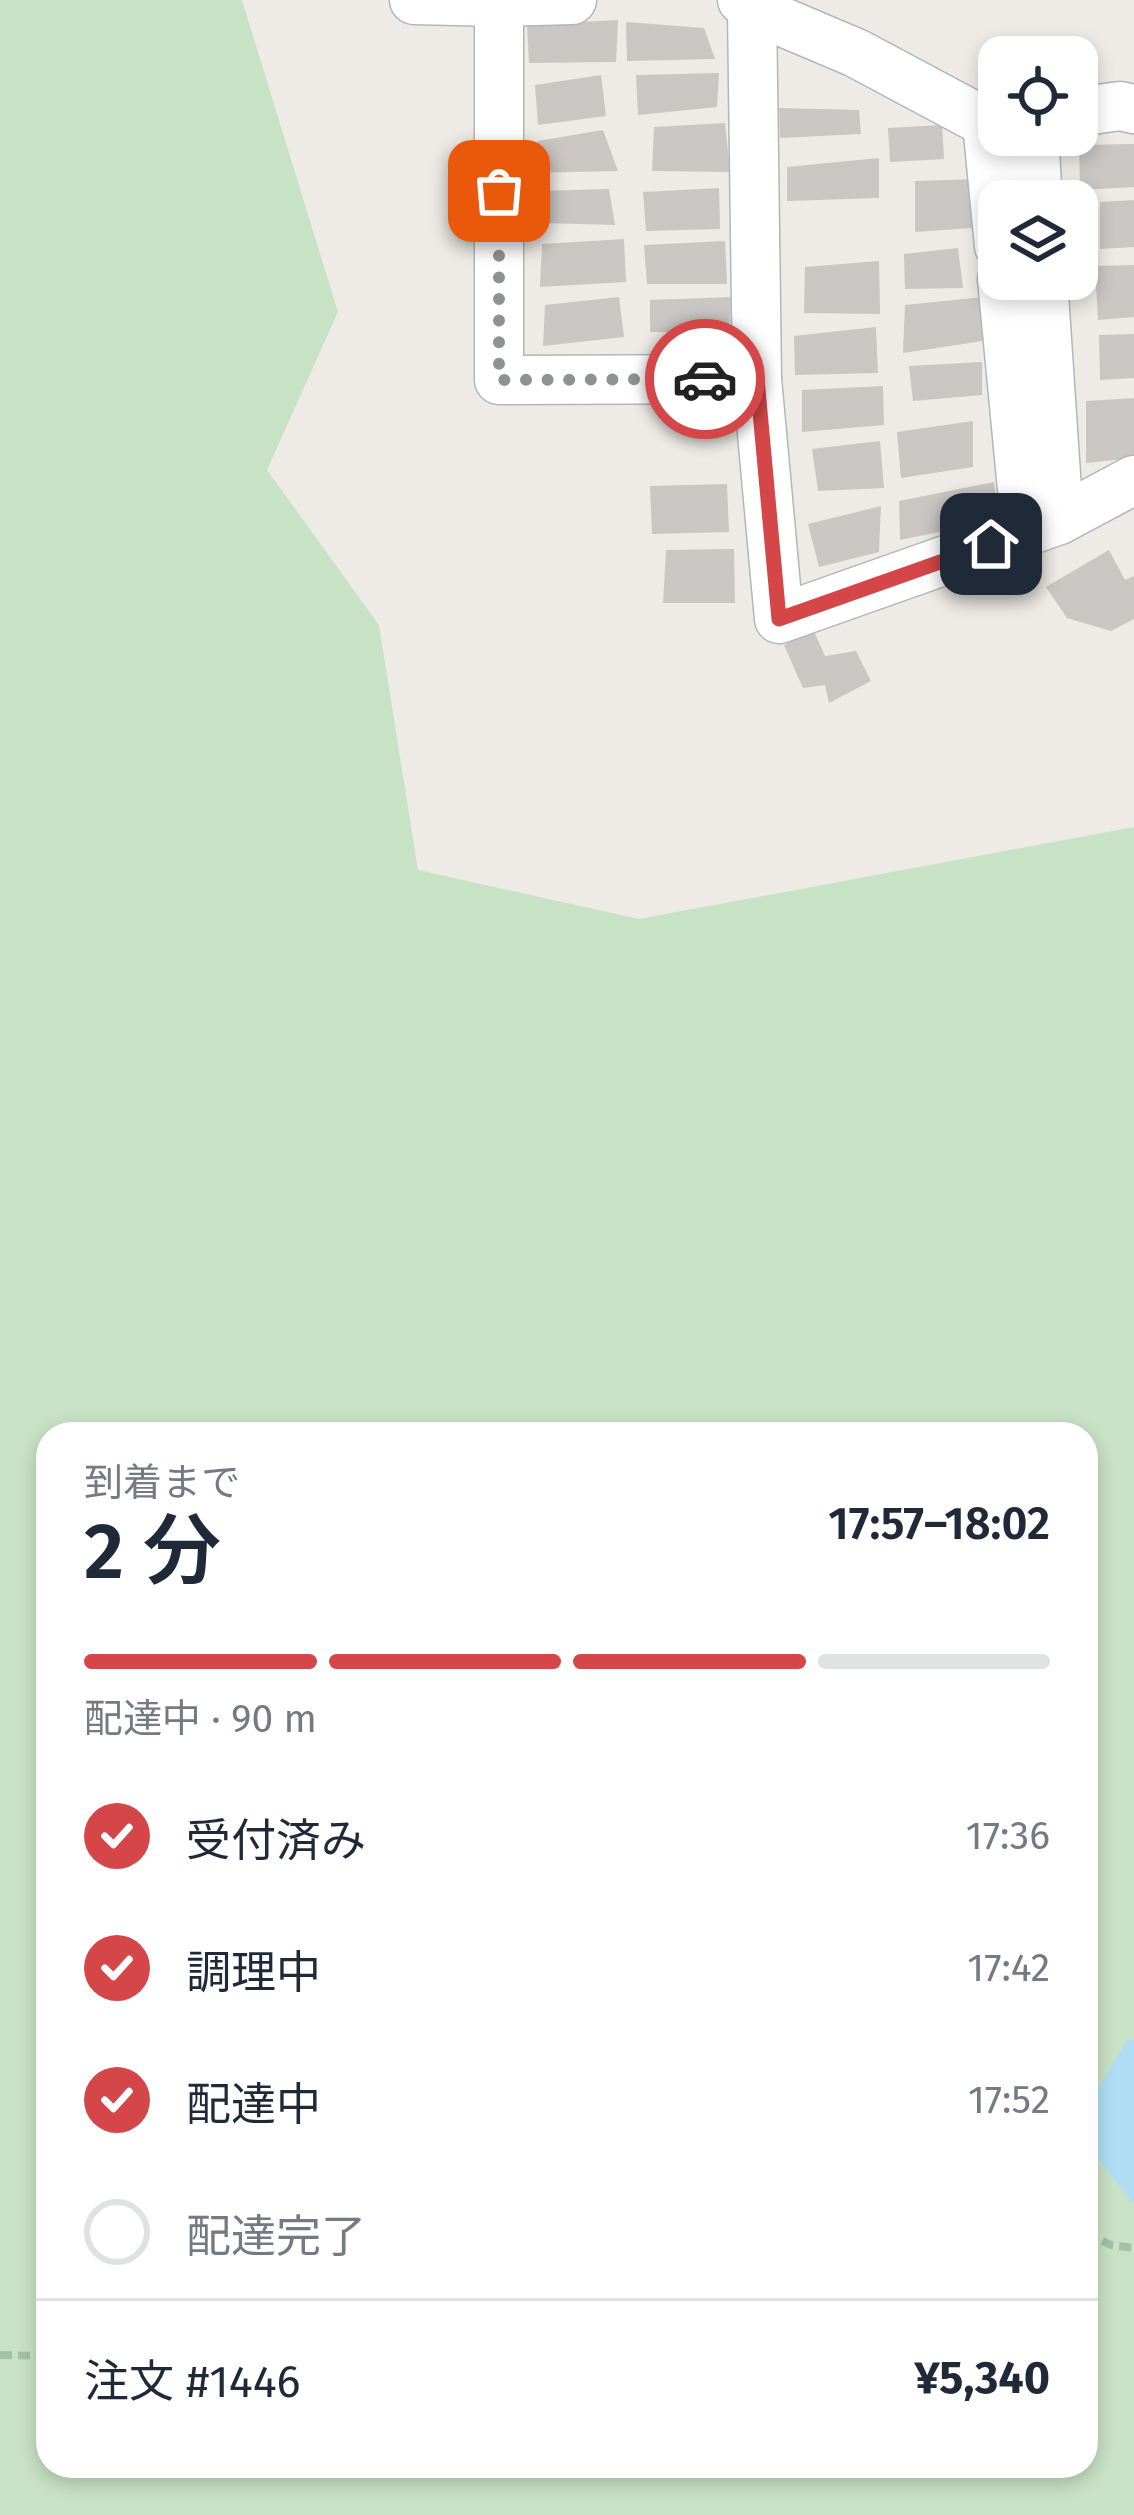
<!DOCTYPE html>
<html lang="ja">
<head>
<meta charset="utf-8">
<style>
  :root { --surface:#fff; --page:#f2f2f3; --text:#1f2937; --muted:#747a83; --line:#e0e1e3; --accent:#d44648 }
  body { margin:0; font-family:"Fira Sans","Noto Sans JP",sans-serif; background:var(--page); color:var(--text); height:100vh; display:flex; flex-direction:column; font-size:45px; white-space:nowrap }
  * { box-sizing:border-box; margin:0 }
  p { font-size:39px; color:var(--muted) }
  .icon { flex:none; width:66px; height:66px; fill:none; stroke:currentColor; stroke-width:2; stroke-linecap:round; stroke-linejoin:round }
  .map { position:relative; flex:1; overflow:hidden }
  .drawer { position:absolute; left:36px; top:1422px; width:1062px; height:1056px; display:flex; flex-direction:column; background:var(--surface); border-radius:36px; box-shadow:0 6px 18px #0003 }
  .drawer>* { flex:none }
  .controls { position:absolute; left:978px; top:36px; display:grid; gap:24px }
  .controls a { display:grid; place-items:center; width:120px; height:120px; border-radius:24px; background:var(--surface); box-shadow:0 6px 18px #0003; font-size:60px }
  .pin { position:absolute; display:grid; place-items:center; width:102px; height:102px; color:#fff; margin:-51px; border-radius:24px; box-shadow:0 6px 18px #0006 }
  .courier { position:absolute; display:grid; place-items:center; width:120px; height:120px; margin:-60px; border:9px solid #d44648; border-radius:50%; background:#fff; color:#222; box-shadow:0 3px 15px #0007 }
  .overview em { font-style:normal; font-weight:600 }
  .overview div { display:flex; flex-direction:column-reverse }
  .overview { display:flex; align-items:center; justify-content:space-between; height:204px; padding:0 48px }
  h1 { font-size:78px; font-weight:600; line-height:90px }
  .bar { display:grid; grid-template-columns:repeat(4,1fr); gap:18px 12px; align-content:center; height:144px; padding:0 48px }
  .bar i { height:15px; border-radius:9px; background:var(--line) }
  .bar .on { background:var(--accent) }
  .bar p { grid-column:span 4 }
  .line { display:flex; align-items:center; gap:30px; padding:0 48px; border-top:3px solid var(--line) }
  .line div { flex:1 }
  ol { padding:0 48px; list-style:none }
  li { display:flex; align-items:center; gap:36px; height:132px }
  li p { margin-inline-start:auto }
  li .icon { padding:12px; border-radius:50%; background:var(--accent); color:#fff; stroke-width:4 }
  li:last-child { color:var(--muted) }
  li i { width:66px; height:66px; border:6px solid var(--line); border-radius:50% }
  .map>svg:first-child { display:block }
</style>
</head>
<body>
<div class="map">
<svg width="1134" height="2515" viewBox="0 0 1134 2515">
  <rect width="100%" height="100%" fill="#eeebe6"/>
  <path fill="#c8e2c6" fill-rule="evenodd" d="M0,0H242L338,312L267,470L379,625L418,870L639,919L1134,827V2515H0ZM48,1434H1086V2466H48Z"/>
  <path fill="#b0ddf4" d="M1127,2040H1134V2204L1086,2144V2109Z"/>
  <g fill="#c9c6c3">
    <path d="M618,20L616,62L529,63L527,25Z"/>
    <path d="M626,22L704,28L715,59L627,61Z"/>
    <path d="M719,73L717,107L638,115L636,75Z"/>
    <path d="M601,75L606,116L538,125L535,85Z"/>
    <path d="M779,108L859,110L861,134L780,138Z"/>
    <path d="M725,123L730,172L652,171L654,127Z"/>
    <path d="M942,125L944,159L890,162L888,128Z"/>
    <path d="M603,130L618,171L523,173L538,141Z"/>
    <path d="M1134,144V187L1080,190L1079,145Z"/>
    <path d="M879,158V198L787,201V167Z"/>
    <path d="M979,179L985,227L915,232V181Z"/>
    <path d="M719,188L720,229L646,231L643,192Z"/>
    <path d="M609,189L615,225L541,223L540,191Z"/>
    <path d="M1134,200V247L1100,249V202Z"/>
    <path d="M624,239L626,282L540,287L542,244Z"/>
    <path d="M725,241L727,284H647L644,245Z"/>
    <path d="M958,248L963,288L905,289L904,254Z"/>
    <path d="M879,261L880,314L804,313L805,267Z"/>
    <path d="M1134,265V317L1098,320L1095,266Z"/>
    <path d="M619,297L624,337L543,346L545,305Z"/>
    <path d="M731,297L729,333L650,332V300Z"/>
    <path d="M983,297V341L903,353L905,305Z"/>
    <path d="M876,327L878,373L795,375L794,336Z"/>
    <path d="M1134,334V378L1100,380L1099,335Z"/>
    <path d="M982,362V395L913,401L909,366Z"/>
    <path d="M883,386L884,425L802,432V390Z"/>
    <path d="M1134,398V458L1086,463V401Z"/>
    <path d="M973,421V467L901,478L897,432Z"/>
    <path d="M880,441L884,488L818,491L812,449Z"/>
    <path d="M994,482L998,520L900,540L899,501Z"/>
    <path d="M727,484L729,532L652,534L650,486Z"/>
    <path d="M881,506L879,552L819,567L808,524Z"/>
    <path d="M734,549L735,603H663L666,550Z"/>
    <path d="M1109,550L1125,580L1134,576V619L1111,631L1067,618L1046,587Z"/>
    <path d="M812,627L825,656L856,651L871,681L829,703L825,685L803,688L784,645Z"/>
  </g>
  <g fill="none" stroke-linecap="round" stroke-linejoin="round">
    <g stroke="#b3b6b9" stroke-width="51">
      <g id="minor">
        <path d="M414,0L499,2V380L757,379L779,619L1059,520L1134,480"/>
        <path d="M742,0L752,9L856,53L987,123L999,122"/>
        <path d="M499,2L572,0"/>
        <path d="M752,9L757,379"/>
        <path d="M1077,112L1120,106L1134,109"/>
        <path d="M987,123L999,246"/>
        <path d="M1034,135L1038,201"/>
        <path d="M1002,279L1026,531"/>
        <path d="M1043,279L1059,520"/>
      </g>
    </g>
    <g stroke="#a0c2a6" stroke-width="8" stroke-dasharray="12 6" stroke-linecap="butt">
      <path d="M1086,2233L1111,2245L1134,2248"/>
      <path d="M0,2355L48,2356"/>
    </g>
    <use href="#minor" stroke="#fff" stroke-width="48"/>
  </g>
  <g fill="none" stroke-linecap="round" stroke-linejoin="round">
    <path stroke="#909192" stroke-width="12" stroke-dasharray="0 21.6" d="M499,191V380L705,379"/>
    <path stroke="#d44648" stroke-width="15" d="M705,379H757L779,619L991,544"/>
  </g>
</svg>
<div class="controls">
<a><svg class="icon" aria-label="locate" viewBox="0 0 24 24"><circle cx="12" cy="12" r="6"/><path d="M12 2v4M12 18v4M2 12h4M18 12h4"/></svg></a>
<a><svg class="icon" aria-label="layers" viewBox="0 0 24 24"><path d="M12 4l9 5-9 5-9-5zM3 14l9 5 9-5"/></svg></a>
</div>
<div class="pin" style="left:499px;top:191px;background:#ea580c"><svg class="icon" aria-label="bag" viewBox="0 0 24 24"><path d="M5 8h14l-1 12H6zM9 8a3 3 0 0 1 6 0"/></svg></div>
<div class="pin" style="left:991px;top:544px;background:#1f2937"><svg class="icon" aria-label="home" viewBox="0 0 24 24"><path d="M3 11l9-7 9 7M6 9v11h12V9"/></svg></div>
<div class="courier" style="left:705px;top:379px"><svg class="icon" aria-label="car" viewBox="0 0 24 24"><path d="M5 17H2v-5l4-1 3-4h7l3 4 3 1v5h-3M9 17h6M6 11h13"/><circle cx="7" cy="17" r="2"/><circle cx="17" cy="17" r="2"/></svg></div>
<section class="drawer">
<div class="overview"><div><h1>2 分</h1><p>到着まで</p></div><em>17:57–18:02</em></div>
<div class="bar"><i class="on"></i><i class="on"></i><i class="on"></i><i></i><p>配達中 · 90 m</p></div>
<ol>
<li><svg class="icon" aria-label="check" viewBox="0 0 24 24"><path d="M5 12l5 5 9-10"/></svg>受付済み<p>17:36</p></li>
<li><svg class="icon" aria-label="check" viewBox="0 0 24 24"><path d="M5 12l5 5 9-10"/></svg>調理中<p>17:42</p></li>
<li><svg class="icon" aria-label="check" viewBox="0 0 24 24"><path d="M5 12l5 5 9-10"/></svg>配達中<p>17:52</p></li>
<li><i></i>配達完了</li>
</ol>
<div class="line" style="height:156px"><div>注文 #1446</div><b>¥5,340</b></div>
</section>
</div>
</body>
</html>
